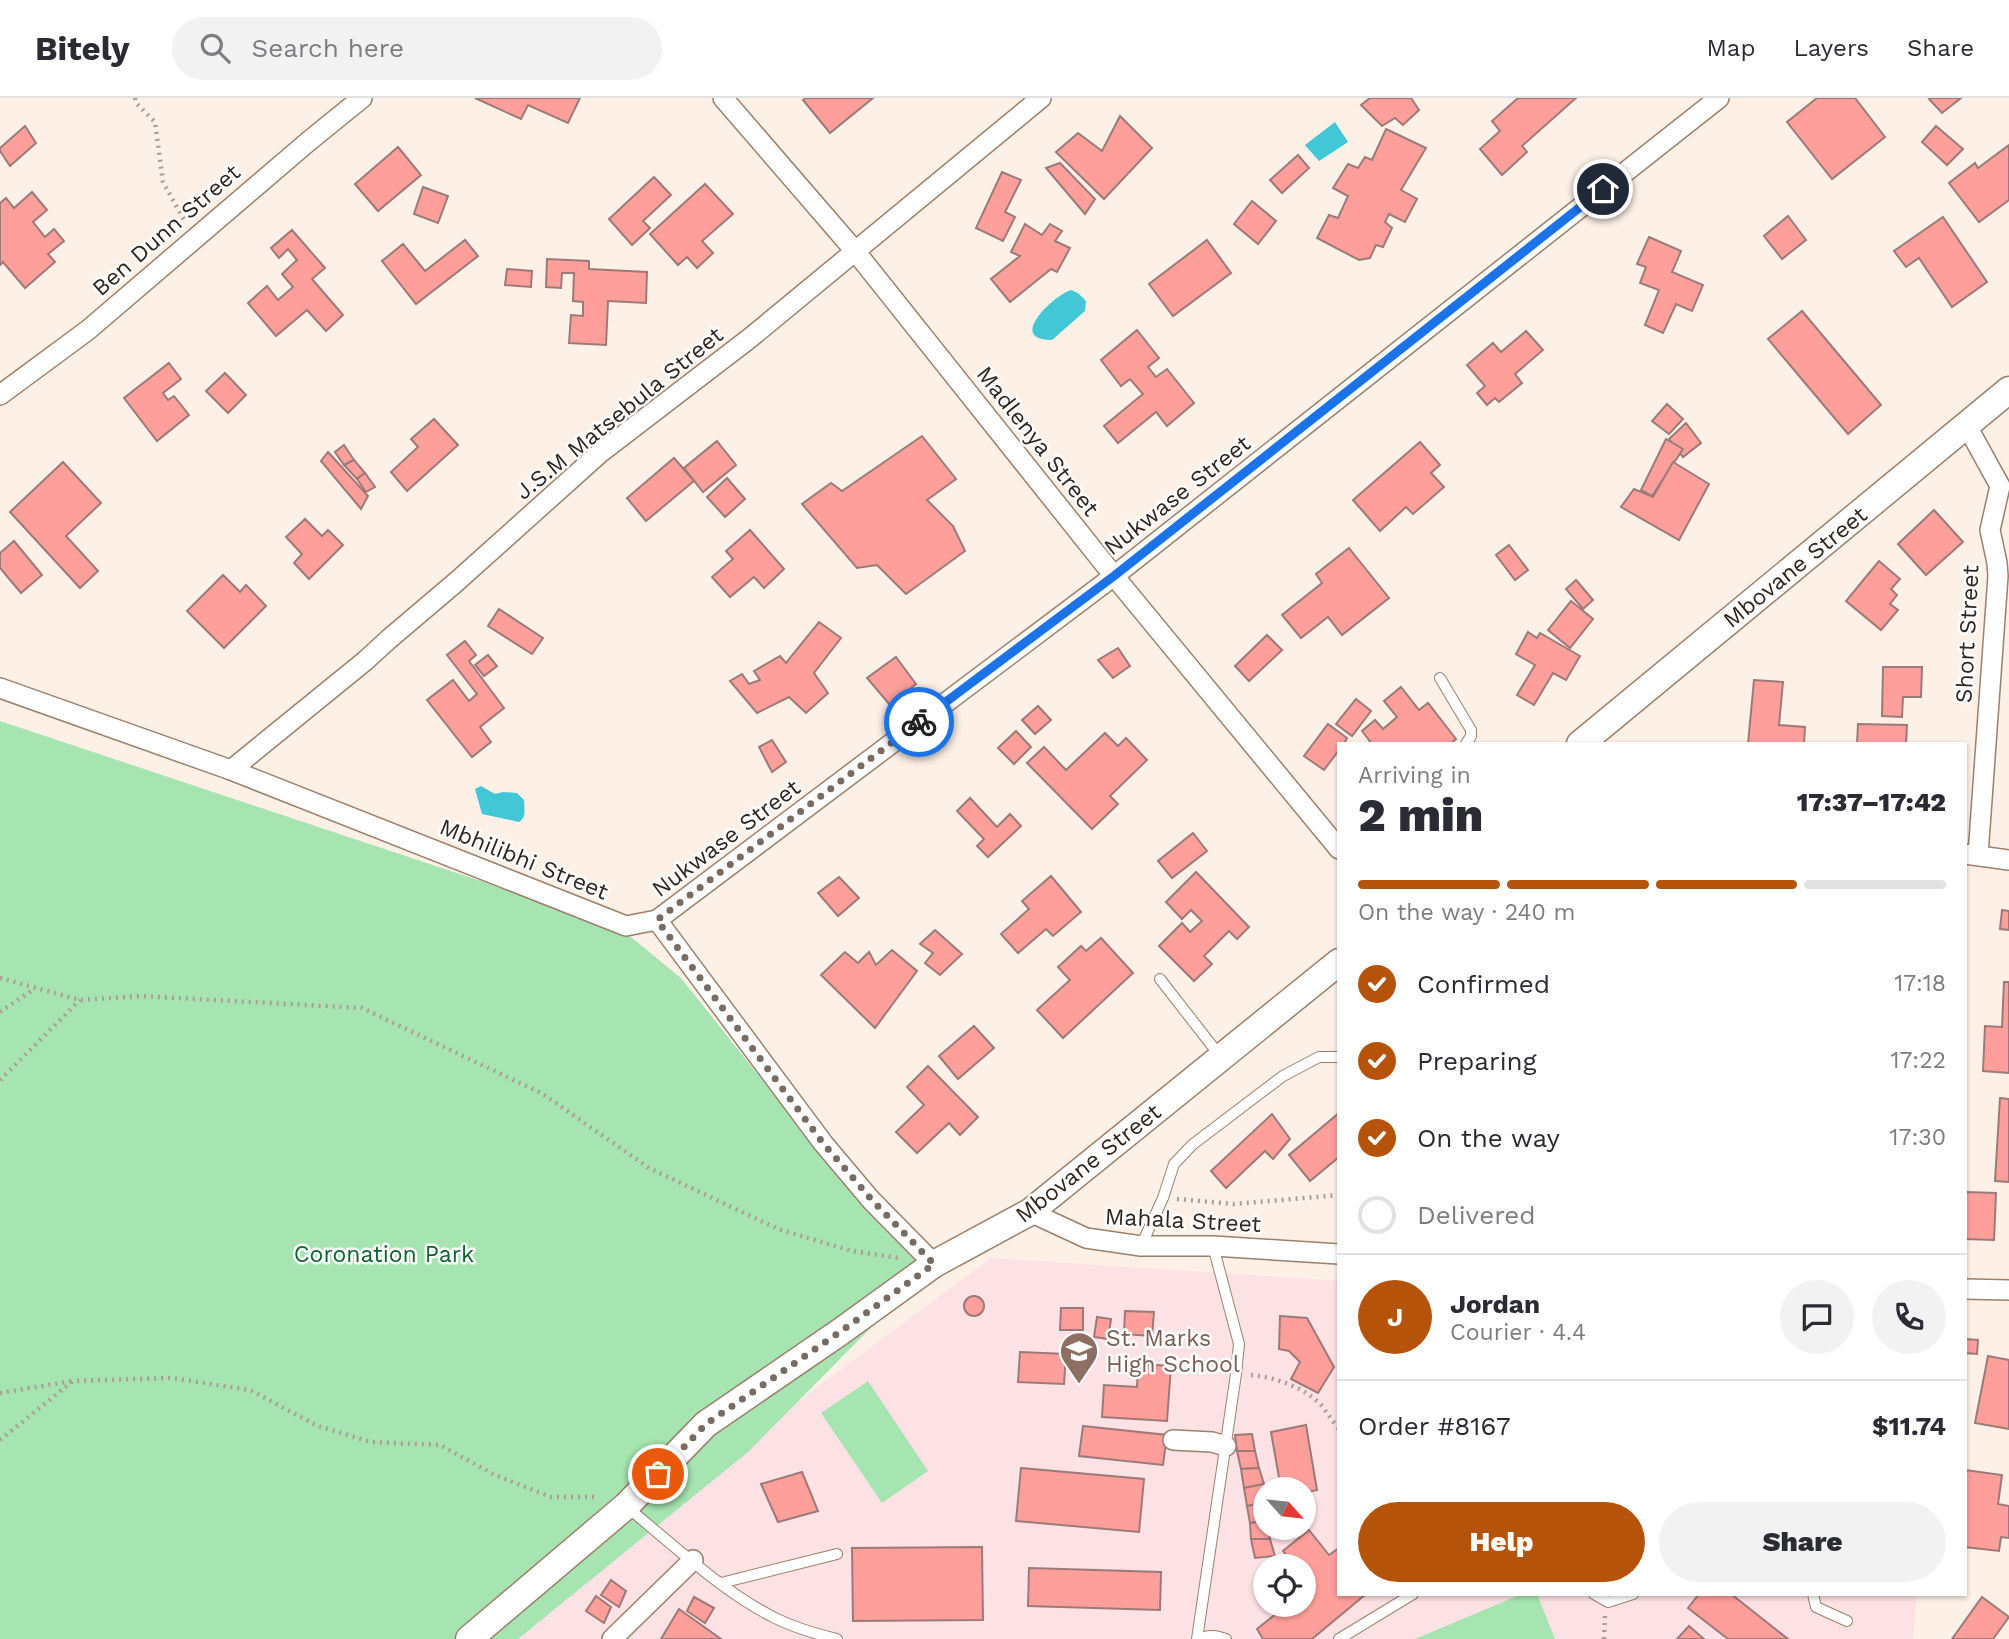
<!DOCTYPE html>
<html lang="en">
<head>
<meta charset="utf-8">
<style>
  :root { --surface:#fff; --page:#f2f2f3; --text:#2b2b33; --muted:#7c7c81; --line:#e1e1e2; --accent:#b45309 }
  body { margin:0; font-family:"Work Sans",sans-serif; background:var(--page); color:var(--text); height:100vh; display:flex; flex-direction:column; font-size:26px; white-space:nowrap }
  * { box-sizing:border-box; margin:0 }
  p { font-size:23px; color:var(--muted) }
  .icon { flex:none; width:38px; height:38px; fill:none; stroke:currentColor; stroke-width:2; stroke-linecap:round; stroke-linejoin:round }
  .map { position:relative; flex:1; overflow:hidden }
  .drawer { position:absolute; left:1337px; top:644px; width:630px; height:854px; display:flex; flex-direction:column; background:var(--surface); border-radius:0px; box-shadow:0 2px 5px #0004 }
  .drawer>* { flex:none }
  .needle { width:46px; rotate:117deg }
  .buttons { position:absolute; left:1253px; top:1379px; display:grid; gap:14px }
  .buttons a { display:grid; place-items:center; width:63px; height:63px; border-radius:50%; background:var(--surface); box-shadow:0 2px 5px #0004; font-size:35px }
  .pin { position:absolute; display:grid; place-items:center; width:60px; height:60px; color:#fff; margin:-30px; border:4px solid #fff; border-radius:50%; box-shadow:0 2px 7px #0007 }
  .courier { position:absolute; display:grid; place-items:center; width:70px; height:70px; margin:-35px; border:5px solid #1a73e8; border-radius:50%; background:#fff; color:#222; box-shadow:0 2px 9px #0007 }
  .headline em { font-style:normal; font-weight:800 }
  .headline div { display:flex; flex-direction:column-reverse }
  .headline { display:flex; align-items:center; justify-content:space-between; height:119px; padding:0 21px }
  h1 { font-size:46px; font-weight:800; line-height:52px }
  .bar { display:grid; grid-template-columns:repeat(4,1fr); gap:10px 7px; align-content:center; height:84px; padding:0 21px }
  .bar i { height:9px; border-radius:5px; background:var(--line) }
  .bar .on { background:var(--accent) }
  .bar p { grid-column:span 4 }
  .line { display:flex; align-items:center; gap:18px; padding:0 21px; border-top:2px solid var(--line) }
  .line div { flex:1 }
  .round { display:grid; place-items:center; flex:none; width:74px; height:74px; border-radius:37px; background:var(--page) }
  ol { padding:0 21px; list-style:none }
  li { display:flex; align-items:center; gap:21px; height:77px }
  li p { margin-inline-start:auto }
  li .icon { padding:7px; border-radius:50%; background:var(--accent); color:#fff; stroke-width:4 }
  li:last-child { color:var(--muted) }
  li i { width:38px; height:38px; border:4px solid var(--line); border-radius:50% }
  .cta { display:flex; gap:14px; margin-top:auto; padding:14px 21px }
  .cta a { flex:1; height:80px; border-radius:42px; background:var(--accent); color:#fff; font-size:28px; font-weight:800; line-height:80px; text-align:center }
  .cta a+a { background:var(--page); color:var(--text) }
  header { display:flex; align-items:center; gap:42px; box-sizing:border-box; height:98px; padding:0 35px; background:var(--surface); border-bottom:2px solid var(--line) }
  header strong { font-size:33px }
  nav { display:flex; gap:38px; margin-inline-start:auto; font-size:24px }
  .search { width:490px; height:63px; background:var(--page); display:flex; align-items:center; gap:18px; box-sizing:border-box; padding:0 24px; border-radius:38px; color:var(--muted); font-size:26px }
  .map>svg:first-child { display:block }
</style>
</head>
<body>
<header>
<strong>Bitely</strong>
<div class="search"><svg class="icon" aria-label="search" viewBox="0 0 24 24"><circle cx="10" cy="10" r="6"/><path d="M15 15l6 6"/></svg>Search here</div>
<nav><a>Map</a><a>Layers</a><a>Share</a></nav>
</header>
<div class="map">
<svg width="2009" height="1541" viewBox="0 0 2009 1541">
  <rect width="100%" height="100%" fill="#fcf0e7"/>
  <path fill="#fce1e5" fill-rule="evenodd" d="M991,1160L1339,1183V1496H1917L1913,1541H486L661,1405ZM1265,1391H1304V1430H1265ZM1265,1468H1304V1507H1265Z"/>
  <g fill="#a6e5b1">
    <path d="M0,623L577,815L631,839L681,880L826,1062L885,1131L934,1166L748,1354L518,1541H0Z"/>
    <path d="M868,1283L928,1373L882,1405L821,1315Z"/>
    <path d="M1522,1496H1537L1555,1541H1415Z"/>
  </g>
  <g fill="#41c7d6">
    <path d="M1335,24L1348,44L1319,63L1305,47Z"/>
    <path d="M1071,192L1078,195L1086,203L1085,213L1052,242C1006,242 1053,198 1071,192Z"/>
    <path d="M481,688L495,696L503,694L517,695L524,702C524,710 527,719 519,724L482,716L475,691Z"/>
  </g>
  <g fill="#fe9f9b" stroke="#9d7a78" stroke-width="2">
    <path d="M475,0H580L568,25L528,7L521,21Z"/>
    <path d="M806,0H873L830,35L803,2Z"/>
    <path d="M1370,0H1411L1419,12L1403,27L1395,20L1382,28L1361,7Z"/>
    <path d="M1518,0H1576L1522,48L1527,54L1502,77L1480,51L1500,33L1492,23Z"/>
    <path d="M1817,0H1855L1885,39L1832,81L1787,24Z"/>
    <path d="M1931,0H1961L1942,15L1929,1Z"/>
    <path d="M1120,18L1152,50L1104,101L1056,54L1078,35L1102,53Z"/>
    <path d="M25,28L36,45L10,68L0,53V50Z"/>
    <path d="M1936,28L1963,51L1947,67L1922,44Z"/>
    <path d="M1386,31L1426,50L1401,92L1417,101L1405,124L1389,116L1385,124L1392,130L1383,149L1376,147L1370,160L1359,162L1317,140L1329,117L1338,120L1348,98L1333,90L1348,66L1358,70L1365,59L1372,62Z"/>
    <path d="M2009,47V102L1979,124L1949,85L1975,65L1978,70Z"/>
    <path d="M398,49L421,77L378,113L355,86Z"/>
    <path d="M1298,57L1309,70L1282,95L1270,82Z"/>
    <path d="M1060,65L1095,101L1085,116L1046,70Z"/>
    <path d="M1002,74L1021,82L1005,114L1015,119L1003,143L976,130Z"/>
    <path d="M654,79L671,97L643,123L650,130L632,147L609,121Z"/>
    <path d="M705,86L733,116L702,143L713,155L697,170L687,159L678,167L650,136Z"/>
    <path d="M423,89L448,98L438,125L414,116Z"/>
    <path d="M32,94L47,112L33,124L45,139L54,131L64,143L48,156L55,164L25,190L3,164L0,167V105L6,100L14,110Z"/>
    <path d="M1252,103L1276,123L1258,146L1234,126Z"/>
    <path d="M1788,118L1806,142L1782,161L1764,138Z"/>
    <path d="M1943,119L1987,184L1952,209L1919,160L1906,169L1894,153Z"/>
    <path d="M1025,126L1042,137L1050,126L1062,133L1055,143L1070,150L1057,174L1051,171L1010,204L991,181L1020,158L1011,154Z"/>
    <path d="M292,132L325,170L312,181L343,217L326,233L307,212L276,238L248,205L267,188L278,202L293,189L282,176L297,162L288,151L279,160L271,150Z"/>
    <path d="M1649,139L1681,153L1672,174L1703,187L1692,213L1676,206L1663,235L1645,227L1659,192L1640,185L1646,169L1637,166Z"/>
    <path d="M465,142L478,158L416,206L382,163L403,146L425,173Z"/>
    <path d="M1207,142L1231,175L1173,218L1149,186Z"/>
    <path d="M547,161L589,163V171L647,174L646,205L608,203L606,247L569,245L571,217L583,218V204L573,203L574,175H562L561,190L546,189Z"/>
    <path d="M507,171L532,173L531,189L505,187Z"/>
    <path d="M1802,213L1881,307L1848,336L1768,241Z"/>
    <path d="M1137,232L1159,260L1148,269L1156,279L1167,271L1194,305L1167,328L1156,314L1118,345L1104,328L1143,296L1130,281L1121,288L1101,262Z"/>
    <path d="M1526,233L1543,252L1515,276L1522,285L1499,304L1495,300L1487,307L1477,295L1485,288L1467,267L1493,245L1501,254Z"/>
    <path d="M169,265L181,281L163,295L168,302L174,298L189,317L157,343L124,300Z"/>
    <path d="M225,275L246,297L228,315L206,293Z"/>
    <path d="M1667,306L1683,321L1669,336L1652,323Z"/>
    <path d="M434,321L458,347L407,393L391,374L418,349L411,341Z"/>
    <path d="M1686,325L1701,345L1683,359L1669,341Z"/>
    <path d="M922,338L956,381L927,402L953,428L965,453L906,496L877,467L857,470L802,406L831,385L842,393Z"/>
    <path d="M1666,341L1683,351L1652,398L1641,392Z"/>
    <path d="M717,343L736,367L703,394L684,370Z"/>
    <path d="M1420,344L1440,367L1431,375L1444,389L1413,416L1406,409L1380,433L1353,402Z"/>
    <path d="M344,347L354,362L344,367L335,354Z"/>
    <path d="M328,354L368,398L361,411L321,363Z"/>
    <path d="M674,360L694,383L646,423L627,400Z"/>
    <path d="M354,362L365,375L357,381L344,367Z"/>
    <path d="M63,364L101,405L66,438L98,473L80,490L10,414Z"/>
    <path d="M1673,364L1709,386L1679,442L1621,409L1634,391L1653,399Z"/>
    <path d="M365,375L375,389L366,394L357,381Z"/>
    <path d="M727,380L745,401L725,419L707,399Z"/>
    <path d="M1934,412L1963,444L1926,477L1898,446Z"/>
    <path d="M305,421L322,438L328,432L343,447L309,481L294,465L302,456L286,439Z"/>
    <path d="M750,432L784,471L764,490L754,479L730,499L712,479L733,461L726,453Z"/>
    <path d="M14,443L42,477L21,495L0,470V455Z"/>
    <path d="M1509,447L1528,472L1515,482L1496,457Z"/>
    <path d="M1349,450L1389,500L1342,537L1328,519L1301,540L1282,517L1322,485L1316,476Z"/>
    <path d="M1879,463L1900,481L1891,491L1897,497L1890,506L1898,512L1881,532L1846,503Z"/>
    <path d="M223,477L240,494L246,487L266,508L224,550L187,513Z"/>
    <path d="M1576,482L1593,502L1583,511L1566,491Z"/>
    <path d="M1571,503L1593,521L1570,550L1548,532Z"/>
    <path d="M499,511L543,540L532,556L488,528Z"/>
    <path d="M819,524L841,540L814,575L828,595L806,615L789,599L757,615L730,583L742,576L749,586L760,582L754,573L780,558L786,565Z"/>
    <path d="M1528,534L1537,540L1540,535L1580,558L1566,582L1553,575L1534,607L1517,597L1535,567L1516,556Z"/>
    <path d="M1267,537L1282,552L1249,583L1235,568Z"/>
    <path d="M465,543L476,557L469,563L504,610L480,629L491,644L472,659L427,602L453,582L469,603L477,596L447,557Z"/>
    <path d="M1118,550L1130,568L1113,580L1098,562Z"/>
    <path d="M488,557L497,568L484,578L475,567Z"/>
    <path d="M896,559L916,586L890,607L867,580Z"/>
    <path d="M1883,569H1922L1921,599H1903L1902,619L1882,618Z"/>
    <path d="M1754,582L1783,584L1779,627L1805,629L1804,646H1748Z"/>
    <path d="M1401,589L1419,612L1428,605L1456,641L1450,646H1372L1362,633L1375,622L1383,631L1397,619L1384,603Z"/>
    <path d="M1356,601L1371,613L1352,638L1336,626Z"/>
    <path d="M1038,608L1051,622L1035,636L1022,622Z"/>
    <path d="M1328,626L1347,640L1344,646H1339V652L1324,672L1304,658Z"/>
    <path d="M1858,626L1907,627L1906,646H1857Z"/>
    <path d="M1016,633L1031,649L1014,666L998,650Z"/>
    <path d="M1105,635L1118,648L1126,640L1147,662L1110,698L1118,706L1092,731L1027,665L1044,649L1066,672Z"/>
    <path d="M772,642L786,664L772,674L759,649Z"/>
    <path d="M970,700L997,729L1010,716L1021,728L988,759L977,748L984,741L957,713Z"/>
    <path d="M1193,735L1207,753L1172,780L1158,763Z"/>
    <path d="M1196,774L1249,829L1237,841L1229,833L1204,858L1212,866L1194,883L1159,848L1182,825L1190,834L1202,823L1191,812L1182,821L1166,804Z"/>
    <path d="M1051,778L1081,814L1053,838L1046,831L1018,855L1001,836L1029,811L1022,803Z"/>
    <path d="M839,779L859,800L838,818L818,795Z"/>
    <path d="M2002,812L2009,813V832L2000,831Z"/>
    <path d="M935,832L962,856L940,877L925,865L933,855L920,846Z"/>
    <path d="M1101,840L1133,875L1063,940L1037,912L1070,882L1058,869L1081,848L1086,853Z"/>
    <path d="M892,852L917,873L875,930L821,877L845,854L858,865L869,854L876,867Z"/>
    <path d="M2004,884H2009V975L1983,973L1985,928L2002,929Z"/>
    <path d="M974,928L994,950L958,981L939,958Z"/>
    <path d="M928,968L978,1019L960,1037L949,1025L917,1055L896,1034L924,1007L907,989Z"/>
    <path d="M2000,1000L2009,1001V1084L1995,1083Z"/>
    <path d="M1339,1015V1059L1310,1083L1289,1057Z"/>
    <path d="M1272,1016L1290,1041L1273,1061L1265,1053L1226,1090L1211,1073Z"/>
    <path d="M1965,1094L1996,1095L1994,1142L1965,1141Z"/>
    <circle cx="974" cy="1208" r="10"/>
    <path d="M1061,1210H1083V1232H1060Z"/>
    <path d="M1125,1213L1154,1214L1152,1238L1124,1236Z"/>
    <path d="M1280,1218L1307,1220L1334,1269L1318,1295L1291,1281L1300,1264L1289,1253L1279,1251Z"/>
    <path d="M1097,1219L1111,1221L1108,1241L1094,1239Z"/>
    <path d="M1965,1241L1978,1242L1977,1256L1965,1255Z"/>
    <path d="M1020,1254L1066,1256L1064,1286L1018,1284Z"/>
    <path d="M1988,1258L2009,1262V1331L1975,1325Z"/>
    <path d="M1138,1266L1171,1268L1167,1323L1102,1319L1104,1287L1137,1289Z"/>
    <path d="M1306,1327L1317,1392L1304,1395V1391H1281L1271,1334Z"/>
    <path d="M1083,1328L1167,1337L1163,1367L1079,1358Z"/>
    <path d="M1252,1336L1255,1353H1237L1235,1337Z"/>
    <path d="M1237,1353H1255L1259,1370L1241,1371Z"/>
    <path d="M1021,1370L1144,1381L1139,1434L1016,1423Z"/>
    <path d="M1259,1370L1264,1386L1244,1390L1241,1371Z"/>
    <path d="M1965,1372L2002,1377L1998,1406L2009,1408V1440L2001,1439L1999,1453L1965,1449Z"/>
    <path d="M802,1374L818,1413L778,1424L761,1386Z"/>
    <path d="M1264,1386V1405L1247,1408L1244,1390Z"/>
    <path d="M1264,1405L1265,1423L1250,1425L1247,1408Z"/>
    <path d="M1265,1423V1430H1268L1270,1441H1251L1250,1425Z"/>
    <path d="M1309,1432L1329,1457L1339,1450V1496H1366L1312,1541H1263L1257,1531L1287,1507H1304V1493L1311,1487L1304,1478V1468H1296L1283,1453Z"/>
    <path d="M1251,1441H1270L1275,1458L1255,1460Z"/>
    <path d="M982,1449L983,1522L853,1523L852,1450Z"/>
    <path d="M1029,1470L1161,1474L1160,1512L1028,1508Z"/>
    <path d="M611,1482L626,1493L619,1509L601,1497Z"/>
    <path d="M1699,1496H1731L1788,1541H1728L1688,1510Z"/>
    <path d="M596,1498L611,1509L604,1525L586,1513Z"/>
    <path d="M694,1499L714,1510L705,1525L687,1513Z"/>
    <path d="M1982,1499L2009,1519L1993,1541H1952Z"/>
    <path d="M679,1511L721,1541H661Z"/>
    <path d="M1689,1528L1704,1541H1677Z"/>
  </g>
  <g fill="none" stroke-linecap="round" stroke-linejoin="round">
    <g stroke="#9b816c" stroke-width="12">
      <g id="lane">
        <path d="M1440,580L1471,632V638L1466,646"/>
        <path d="M1160,881L1220,958"/>
        <path d="M1141,1148L1163,1100L1174,1066L1192,1047L1283,978L1319,959H1339"/>
        <path d="M627,1409C672,1446 723,1494 775,1520C795,1530 816,1536 837,1541"/>
        <path d="M721,1485L837,1456"/>
        <path d="M1594,1496L1608,1504L1633,1496"/>
        <path d="M1813,1496L1816,1509L1847,1523"/>
        <path d="M1197,1541L1236,1276L1239,1246L1213,1148"/>
        <path d="M1200,1541C1208,1536 1217,1538 1226,1541"/>
        <path d="M1339,1541L1413,1496"/>
      </g>
    </g>
    <g stroke="#9b816c" stroke-width="22">
      <g id="street">
        <path d="M723,0L855,153L1114,478L1339,751"/>
        <path d="M0,297L88,232L309,43L362,0"/>
        <path d="M1967,328L2000,388L1990,432L1997,465L1998,478L1978,757"/>
        <path d="M0,590L231,672L626,828L657,822L823,1045L871,1102L934,1166"/>
        <path d="M231,672L365,563L389,541L455,485L600,355L750,240L1041,0"/>
        <path d="M1965,756L2009,762"/>
        <path d="M657,822L1114,478L1719,0"/>
        <path d="M1030,1114L1086,1140L1141,1148H1213L1339,1156"/>
        <path d="M1965,1191L2009,1192"/>
        <path d="M1173,1342L1212,1344L1226,1348"/>
        <path d="M612,1541L693,1462"/>
      </g>
    </g>
    <g stroke="#9b816c" stroke-width="29">
      <g id="secondary">
        <path d="M1580,646L2009,292"/>
        <path d="M469,1541L626,1408L706,1326L840,1234L934,1166L1030,1114L1339,864"/>
      </g>
    </g>
    <g stroke="#aa9e95" stroke-width="4.5" stroke-dasharray="2 5" stroke-linecap="butt">
      <path d="M135,0L136,5L155,24L163,84L184,122"/>
      <path d="M0,880L80,902L141,898L362,910L543,996L649,1070L778,1131L852,1153L899,1160"/>
      <path d="M0,914L34,891"/>
      <path d="M0,982L80,902"/>
      <path d="M1177,1101L1234,1106L1339,1097"/>
      <path d="M1251,1277C1275,1279 1306,1290 1322,1308C1328,1316 1333,1324 1339,1331"/>
      <path d="M0,1295L72,1283"/>
      <path d="M0,1342L73,1283L172,1280L250,1292L318,1328L371,1344L440,1347L495,1377L551,1399H595"/>
      <path d="M1604,1541L1605,1517"/>
    </g>
    <use href="#lane" stroke="#fff" stroke-width="10"/>
    <use href="#street" stroke="#fff" stroke-width="19"/>
    <use href="#secondary" stroke="#fff" stroke-width="26"/>
  </g>
  <g fill="none" stroke-linecap="round" stroke-linejoin="round">
    <path stroke="#776c64" stroke-width="7" stroke-dasharray="0 12.6" d="M658,1376L706,1326L840,1234L934,1166L872,1102L823,1045L657,822L919,624"/>
    <path stroke="#1a73e8" stroke-width="9" d="M919,624L1114,478L1603,91"/>
  </g>
  <defs>
    <g id="school-pin" transform="scale(2.0125)"><path d="M0 17L-7.5 6A9.5 9.5 0 1 1 7.5 6Z" fill="#8d6e63" stroke="#fff"/><path d="M0-5L7-2L0 1L-7-2ZM-4 1L0 2.5L4 1V4Q0 6-4 4Z" fill="#fff"/></g>
  </defs>
  <g fill-rule="evenodd">
    <use href="#school-pin" x="1079" y="1253"/>
  </g>
  <g text-anchor="middle" stroke-width="5" stroke-linejoin="round" paint-order="stroke">
    <g font-size="23" fill="#30251d" stroke="#fff">
      <text transform="translate(166 132) rotate(-41)" y="8">Ben Dunn Street</text>
      <text transform="translate(619 315) rotate(-39)" y="8">J.S.M Matsebula Street</text>
      <text transform="translate(1038 343) rotate(52)" y="8">Madlenya Street</text>
      <text transform="translate(1177 397) rotate(-38)" y="8">Nukwase Street</text>
      <text transform="translate(1795 469) rotate(-39)" y="8">Mbovane Street</text>
      <text transform="translate(1967 536) rotate(-87)" y="8">Short Street</text>
      <text transform="translate(726 740) rotate(-37)" y="8">Nukwase Street</text>
      <text transform="translate(524 761) rotate(22)" y="8">Mbhilibhi Street</text>
      <text transform="translate(1088 1065) rotate(-38)" y="8">Mbovane Street</text>
      <text transform="translate(1183 1122) rotate(3)" y="8">Mahala Street</text>
    </g>
    <g font-size="23" fill="#0f632c" stroke="#fff">
      <text x="384" y="1164">Coronation Park</text>
    </g>
    <g font-size="23" fill="#785e54" stroke="#fff" text-anchor="start">
      <text x="1106" y="1248">St. Marks<tspan x="1106" dy="26">High School</tspan></text>
    </g>
  </g>
</svg>
<div class="buttons">
<a><svg class="needle" viewBox="-14 -14 28 28"><path d="M0-13l5 13h-10z" fill="#e53935"/><path d="M0 13l5-13h-10z" fill="#7c7c81"/></svg></a>
<a><svg class="icon" aria-label="locate" viewBox="0 0 24 24"><circle cx="12" cy="12" r="6"/><path d="M12 2v4M12 18v4M2 12h4M18 12h4"/></svg></a>
</div>
<div class="pin" style="left:658px;top:1376px;background:#ea580c"><svg class="icon" aria-label="bag" viewBox="0 0 24 24"><path d="M5 8h14l-1 12H6zM9 8a3 3 0 0 1 6 0"/></svg></div>
<div class="pin" style="left:1603px;top:91px;background:#1f2937"><svg class="icon" aria-label="home" viewBox="0 0 24 24"><path d="M3 11l9-7 9 7M6 9v11h12V9"/></svg></div>
<div class="courier" style="left:919px;top:624px"><svg class="icon" aria-label="bike" viewBox="0 0 24 24"><circle cx="6" cy="16" r="4"/><circle cx="18" cy="16" r="4"/><path d="M6 16l4-8h5l3 8M10 8l3 8H6M13 5h3"/></svg></div>
<section class="drawer">
<div class="headline"><div><h1>2 min</h1><p>Arriving in</p></div><em>17:37–17:42</em></div>
<div class="bar"><i class="on"></i><i class="on"></i><i class="on"></i><i></i><p>On the way · 240 m</p></div>
<ol>
<li><svg class="icon" aria-label="check" viewBox="0 0 24 24"><path d="M5 12l5 5 9-10"/></svg>Confirmed<p>17:18</p></li>
<li><svg class="icon" aria-label="check" viewBox="0 0 24 24"><path d="M5 12l5 5 9-10"/></svg>Preparing<p>17:22</p></li>
<li><svg class="icon" aria-label="check" viewBox="0 0 24 24"><path d="M5 12l5 5 9-10"/></svg>On the way<p>17:30</p></li>
<li><i></i>Delivered</li>
</ol>
<div class="line" style="height:126px"><b class="round" style="background:var(--accent);color:#fff">J</b><div><b>Jordan</b><p>Courier · 4.4</p></div><a class="round"><svg class="icon" aria-label="chat" viewBox="0 0 24 24"><path d="M4 5h16v11H9l-5 4z"/></svg></a><a class="round"><svg class="icon" aria-label="phone" viewBox="0 0 24 24"><path d="M5 4h4l2 5-3 2q2 4 5 5l2-3 5 2v4C11 20 4 13 5 4z"/></svg></a></div>
<div class="line" style="height:91px"><div>Order #8167</div><b>$11.74</b></div>
<div class="cta"><a>Help</a><a>Share</a></div>
</section>
</div>
</body>
</html>
